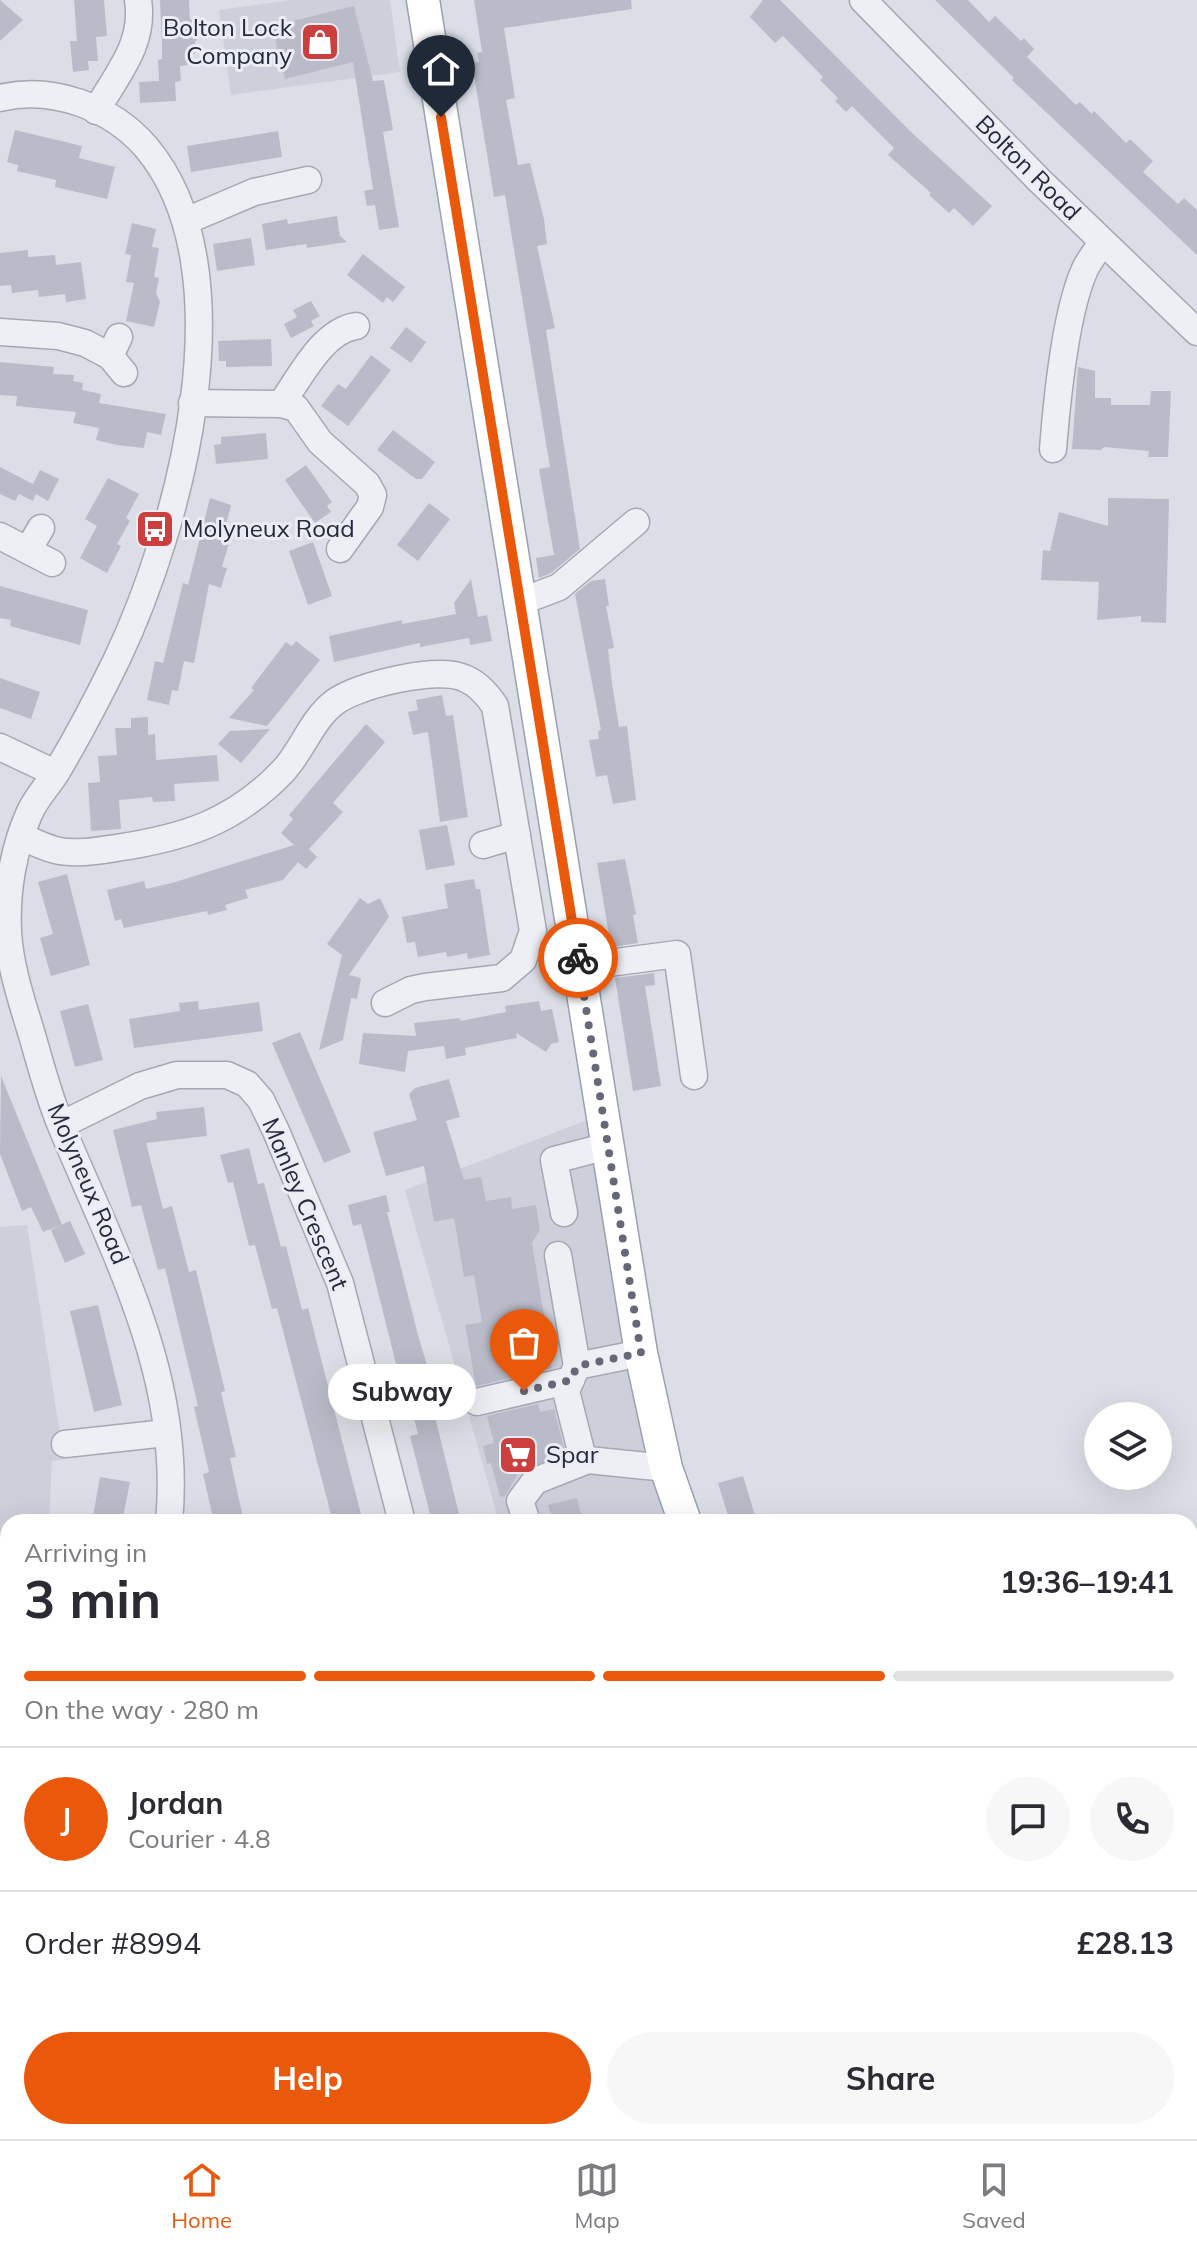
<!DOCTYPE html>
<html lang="en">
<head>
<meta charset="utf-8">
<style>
  :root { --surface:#fff; --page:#f7f7f7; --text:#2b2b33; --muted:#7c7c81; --line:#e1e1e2; --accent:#ea580c }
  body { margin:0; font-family:Mulish,sans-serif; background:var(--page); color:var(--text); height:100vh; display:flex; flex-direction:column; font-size:30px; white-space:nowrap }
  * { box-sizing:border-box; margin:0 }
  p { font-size:26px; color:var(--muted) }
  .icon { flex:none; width:44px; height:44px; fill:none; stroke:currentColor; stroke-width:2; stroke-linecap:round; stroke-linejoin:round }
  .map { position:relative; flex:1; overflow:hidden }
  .details { position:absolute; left:0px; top:1514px; width:1198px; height:626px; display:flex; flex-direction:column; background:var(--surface); border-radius:24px 24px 0 0; box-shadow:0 8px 32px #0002 }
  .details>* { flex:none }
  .buttons { position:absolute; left:1084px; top:1402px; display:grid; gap:16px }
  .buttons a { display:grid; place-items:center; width:88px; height:88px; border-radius:50%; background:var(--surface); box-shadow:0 8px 32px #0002; font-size:40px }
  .pin { position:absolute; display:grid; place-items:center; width:68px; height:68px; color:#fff; margin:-82px -34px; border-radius:50% 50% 50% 0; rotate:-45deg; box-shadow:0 0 8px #0007 }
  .pin .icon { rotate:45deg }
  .courier { position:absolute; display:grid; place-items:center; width:80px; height:80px; margin:-40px; border:6px solid #ea580c; border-radius:50%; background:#fff; color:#222; box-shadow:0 2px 10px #0007 }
  .bubble { position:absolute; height:56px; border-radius:28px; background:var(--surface); box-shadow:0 8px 32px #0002; font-size:26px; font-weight:700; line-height:56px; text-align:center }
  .headline em { font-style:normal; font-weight:700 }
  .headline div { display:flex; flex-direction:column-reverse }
  .headline { display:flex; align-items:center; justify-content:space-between; height:136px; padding:0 24px }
  h1 { font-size:52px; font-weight:700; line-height:60px }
  .bar { display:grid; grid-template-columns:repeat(4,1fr); gap:12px 8px; align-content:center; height:96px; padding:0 24px }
  .bar i { height:10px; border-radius:6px; background:var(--line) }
  .bar .active { background:var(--accent) }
  .bar p { grid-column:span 4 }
  .line { display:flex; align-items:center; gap:20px; padding:0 24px; border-top:2px solid var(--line) }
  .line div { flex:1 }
  .round { display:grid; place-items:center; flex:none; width:84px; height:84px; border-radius:42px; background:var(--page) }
  .button { display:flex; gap:16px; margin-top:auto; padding:16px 24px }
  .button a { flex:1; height:92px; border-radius:48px; background:var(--accent); color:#fff; font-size:32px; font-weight:700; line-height:92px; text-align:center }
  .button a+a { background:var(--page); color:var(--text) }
  .menu { display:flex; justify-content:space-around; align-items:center; height:112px; border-top:2px solid var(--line); background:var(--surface); font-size:22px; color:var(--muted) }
  .menu a { display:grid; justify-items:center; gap:4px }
  .menu .active { color:var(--accent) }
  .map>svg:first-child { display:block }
</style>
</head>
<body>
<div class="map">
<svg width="1197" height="2139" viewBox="0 0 1197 2139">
  <rect width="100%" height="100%" fill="#dbdee6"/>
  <g fill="#cdd0da">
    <path d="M292,0H390L400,72L231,95L219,10Z"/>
    <path d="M590,1119L636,1392L665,1516L638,1522H499L405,1190Z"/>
    <path d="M27,1225L64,1459L52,1461L49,1522H8V1576L0,1578V1227Z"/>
  </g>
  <path fill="#becfbc" d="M1190,2054L1197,2059V2139H965L968,2132H1190Z"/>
  <g fill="#b9bcc8">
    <path d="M0,0L23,20L0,41Z"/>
    <path d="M74,0H104L107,36L96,37L98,61H88L89,70L73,72L70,41H77Z"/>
    <path d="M160,0H189L190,19L204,30L195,42V54L187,55L188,65L180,66L181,81L175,82L176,101L140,103L139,82L159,81L158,60L162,59V46Z"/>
    <path d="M474,0H631L632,9L504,28L515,98L506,100L518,165L530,163L544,219L547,244L537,246L555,328L546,330L580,549L551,573L539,578L536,558L554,555L539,469L550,467L505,195L494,197L472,63L479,62L477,53L482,52Z"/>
    <path d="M763,0H780L912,133L992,206L973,226L954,208L949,213L929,195L931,193L888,155L894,148L852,106L846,112L835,101L838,98L820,80L823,77L783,36L775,43L750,17Z"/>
    <path d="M935,0H968L989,22L995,16L1021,41L1024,38L1034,49L1027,57L1076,105L1080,102L1092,114L1094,111L1126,143L1130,139L1153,161L1143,172L1178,204L1184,198L1197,210V255L1012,80L1014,78Z"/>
    <path d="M354,6L373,81L384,80L393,130L383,132L399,227L379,230L375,205L367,206L364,191L373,189L353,62L285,79L272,26Z"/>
    <path d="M15,130L82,146L79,158L115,167L107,199L55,187L56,180L17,171L18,165L7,162Z"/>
    <path d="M278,131L282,157L191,172L187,146Z"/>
    <path d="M337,216L340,236L347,242L307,248L306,244L266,250L262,224L287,219L288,224Z"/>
    <path d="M132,223L156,229L152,247L159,248L154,277L159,278L156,293L160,302L154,327L126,321L134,283L126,282L131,255L125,254Z"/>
    <path d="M251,238L255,265L217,271L213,244Z"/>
    <path d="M28,250V257L55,255L56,265L81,262L86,299L66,302L65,294L39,297L38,290L12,293L11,285L0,286V253Z"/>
    <path d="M363,254L405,287L393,302L387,297L383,303L347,275Z"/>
    <path d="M311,301L320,316L311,321L314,326L291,338L284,324L297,317L293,310Z"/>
    <path d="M406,327L426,342L411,363L390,348Z"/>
    <path d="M271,339L272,366L226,367V361H219L218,341Z"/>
    <path d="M371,355L391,370L348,426L321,406L338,384L346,389Z"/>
    <path d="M0,362L54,367L53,374L74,375L73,381L83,383L82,390L101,394L99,403L166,414L161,435L147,432L144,448L117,445L96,440L99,428L73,423L76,412L16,406L17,396L0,395Z"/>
    <path d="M1078,367L1095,371V398H1111V405H1150L1151,391H1171L1168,457H1148L1149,451L1104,447L1101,450L1072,449Z"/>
    <path d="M393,430L435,462L422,479H416L377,450Z"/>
    <path d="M266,433L268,459L216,464L214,445L221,444V437Z"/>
    <path d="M306,465L332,502L327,506L331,512L315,523L285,480Z"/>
    <path d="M0,467L33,484L40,470L59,479L48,501L36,494L33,501L19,494L15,501L0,494Z"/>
    <path d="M108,478L139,494L126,518L130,521L117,544L121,546L107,573L80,558L97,526L85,519Z"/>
    <path d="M210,498L231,505L222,541L229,543L222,567L227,568L221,588L209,584L194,663L184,661L178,691L172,690L169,705L147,700L155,661L163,663L183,583L188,585Z"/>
    <path d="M1108,498L1169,499L1166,623L1141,622V616L1097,620L1099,582L1041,580L1043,550L1050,551L1059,512L1108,526Z"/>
    <path d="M429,503L450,519L418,561L397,545Z"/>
    <path d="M313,542L332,596L308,605L289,551Z"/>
    <path d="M471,579L478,617L487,615L492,641L470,645L469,638L420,647V643L334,662L329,636L402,620V624L456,614L454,603Z"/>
    <path d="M605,579L609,606H606L614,648L608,649L612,683L619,727L627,726L636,800L613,804L607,775L596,777L589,740L599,739L598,731L601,730L575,594L591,581Z"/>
    <path d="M0,586L88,610L80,645L10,626L11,620L0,618Z"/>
    <path d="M296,641L320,660L267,726L229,718L254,690L251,688L286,642L292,646Z"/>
    <path d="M0,678L40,692L31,719L0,708Z"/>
    <path d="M442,695L446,716L453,715L468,817L440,822L428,732L413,735L408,712L418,710L416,700Z"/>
    <path d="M148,717V735L155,734L156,760L217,755L219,781L174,784L175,801L153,802L152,797L119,800L121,829L91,831L88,783L100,782L98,756L117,755L115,728H131V718Z"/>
    <path d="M366,724L385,742L333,803L343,812L309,849L317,857L306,869L298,862L283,880L245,890L248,898L225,905L227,910L208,915L207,911L124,928L121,919L115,921L107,890L144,881L146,889L172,883L294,845L281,833L293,819L289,815Z"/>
    <path d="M270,729L241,763L218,744L230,731Z"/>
    <path d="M447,825L455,865L426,870L419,830Z"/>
    <path d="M625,859L636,914L633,915L638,943L611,947L597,863Z"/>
    <path d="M67,874L90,965L51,976L40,938L53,934L38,882Z"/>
    <path d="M474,879L476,889H480L490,955L468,959L467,953L447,957L446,952L418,957L415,942L407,943L402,917L448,908L444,884Z"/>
    <path d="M360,898L368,904L380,898L389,917L349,975L361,978L357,999L351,998L343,1040L319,1050L342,955L327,944Z"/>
    <path d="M654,973L655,985L645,986L661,1086L633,1091L615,978Z"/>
    <path d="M198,1001L199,1010L259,1002L263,1031L134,1048L129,1019L180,1011L179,1003Z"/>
    <path d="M539,1001L541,1011L552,1009L559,1042L551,1044L546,1052L516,1033L517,1038L465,1048L466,1055L446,1059L444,1046L408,1051L405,1072L359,1064L363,1033L416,1036L414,1023L460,1018V1021L506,1012L505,1006Z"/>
    <path d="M88,1004L103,1060L75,1067L60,1011Z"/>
    <path d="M300,1032L351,1152L324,1163L272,1043Z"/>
    <path d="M1,1076L62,1225L43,1232L31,1207L22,1211L0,1154Z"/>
    <path d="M449,1079L460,1117L446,1121L464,1180L481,1177L486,1201L511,1197L512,1209L536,1205L540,1230L532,1243L544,1315L541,1316L552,1368L476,1386L465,1325L482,1322L474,1275L464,1277L454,1218L434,1222L424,1166L386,1176L373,1132L417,1120L409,1094L415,1088Z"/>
    <path d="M204,1107L207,1136L146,1143L163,1209L172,1206L189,1272L196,1270L225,1391L221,1392L236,1457L230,1458L244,1522H214L203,1474L209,1472L194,1407L198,1406L165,1268L158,1270L141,1205L132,1207L113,1130L157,1119L156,1112Z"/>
    <path d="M249,1148L258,1184L264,1183L281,1247L286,1246L302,1310L308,1308L363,1522H333L277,1308L272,1309L255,1245L249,1246L233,1182L228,1183L220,1155Z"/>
    <path d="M386,1195L390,1212H387L418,1335L442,1415L435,1417L461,1522H432L410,1436L418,1434L404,1379L400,1380L361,1224L353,1226L348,1205Z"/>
    <path d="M70,1221L85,1254L65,1263L51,1230Z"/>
    <path d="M98,1305L122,1405L94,1412L70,1311Z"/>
    <path d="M538,1404L540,1412L554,1409L565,1452L518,1474L505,1496L500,1497L491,1463L487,1464L483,1446L494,1443L487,1416Z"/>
    <path d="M743,1476L757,1522H730L718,1483Z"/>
    <path d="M100,1477L130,1482L122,1522H92Z"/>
    <path d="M577,1498L582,1518L578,1519L579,1522H553L548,1505Z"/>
  </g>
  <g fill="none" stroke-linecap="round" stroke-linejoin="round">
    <g stroke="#a5a8b3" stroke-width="29">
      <g id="minor">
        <path d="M863,0L1040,181L1197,332"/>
        <path d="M0,98C52,85 111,107 146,147C250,270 179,529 117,659C98,698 78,736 56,773C47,787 35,799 29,814C13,850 6,893 8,932C10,967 22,1002 32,1035C41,1066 49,1098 62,1128C115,1256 183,1377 169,1522"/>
        <path d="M96,111C117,74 145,44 138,0"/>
        <path d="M186,221L254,192L308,180"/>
        <path d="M0,332L58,336L85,343L110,356"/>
        <path d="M119,337L110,356L124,373"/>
        <path d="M192,403L281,404L296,408L320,442L367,484L373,495L370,507L340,549"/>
        <path d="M281,404C300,378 322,331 356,326"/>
        <path d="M1053,449C1057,400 1065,313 1085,269C1090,259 1097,250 1103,242"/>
        <path d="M0,536L52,563"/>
        <path d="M28,550L41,528"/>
        <path d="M520,602L559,587L636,522"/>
        <path d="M0,747L55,773"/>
        <path d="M21,836C32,841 43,847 55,850C74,855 97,851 116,848C184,838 235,822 284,770C303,749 312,719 335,702C357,685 438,666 464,678C477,683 487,694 495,706L533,931L523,960L502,978L425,987L411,990L385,1003"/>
        <path d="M483,845L517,835"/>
        <path d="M579,967L677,954L694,1076"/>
        <path d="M61,1125L140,1086L177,1075H227L247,1084L261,1100L276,1131L340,1283L402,1522"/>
        <path d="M564,1213L554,1160L608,1146"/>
        <path d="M558,1255L577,1366"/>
        <path d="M641,1353L577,1366L566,1391L582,1455L588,1460L666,1468"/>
        <path d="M477,1402L571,1380"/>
        <path d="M65,1444L166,1433"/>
        <path d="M527,1522L520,1501L535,1481L588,1460"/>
        <path d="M0,1738L8,1740"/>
        <path d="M685,2139L692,2132"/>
        <path d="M814,2139L821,2132"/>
      </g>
    </g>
    <g stroke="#9ba0b1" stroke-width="35">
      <path id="major" d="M423,0L641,1353L666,1468L685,1522"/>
    </g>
    <g stroke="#83899c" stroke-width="41">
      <g id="highway">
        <path d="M0,1986L8,1989"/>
        <path d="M1190,2036L1197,2038"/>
        <path d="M399,2132L418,2139"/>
        <path d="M939,2139L946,2132"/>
      </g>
    </g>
    <use href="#minor" stroke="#eeeff4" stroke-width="26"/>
    <use href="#major" stroke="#fff" stroke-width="32"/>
    <use href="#highway" stroke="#fff" stroke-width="38"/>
  </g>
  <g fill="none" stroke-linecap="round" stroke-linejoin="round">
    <path stroke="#656977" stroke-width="8" stroke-dasharray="0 14.4" d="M524,1391L571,1380L577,1366L641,1353L578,958"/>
    <path stroke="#ea580c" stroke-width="10" d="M441,117L578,958"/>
  </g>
  <defs>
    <g id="shop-square" transform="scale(2)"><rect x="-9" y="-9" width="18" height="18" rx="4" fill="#cb403f" stroke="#eaedf3"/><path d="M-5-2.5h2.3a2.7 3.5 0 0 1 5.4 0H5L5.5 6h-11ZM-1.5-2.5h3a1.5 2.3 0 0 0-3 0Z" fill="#fff"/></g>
    <g id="bus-square" transform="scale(2)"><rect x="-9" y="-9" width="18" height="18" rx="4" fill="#cb403f" stroke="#eaedf3"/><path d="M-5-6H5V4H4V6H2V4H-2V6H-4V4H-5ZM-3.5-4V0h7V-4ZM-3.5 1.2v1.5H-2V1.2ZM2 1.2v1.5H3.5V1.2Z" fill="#fff"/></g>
    <g id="supermarket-square" transform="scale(2)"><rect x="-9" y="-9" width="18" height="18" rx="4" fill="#cb403f" stroke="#eaedf3"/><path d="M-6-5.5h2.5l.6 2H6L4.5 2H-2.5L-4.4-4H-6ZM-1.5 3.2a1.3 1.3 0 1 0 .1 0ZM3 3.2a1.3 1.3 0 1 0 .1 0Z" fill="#fff"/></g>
  </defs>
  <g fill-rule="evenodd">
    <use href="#shop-square" x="320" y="42"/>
    <use href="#bus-square" x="155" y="529"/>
    <use href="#supermarket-square" x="518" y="1455"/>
  </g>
  <g text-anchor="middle" stroke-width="6" stroke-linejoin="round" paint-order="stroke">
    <g font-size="24" fill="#262a3b" stroke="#eaedf3" text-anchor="start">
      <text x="292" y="36" text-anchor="end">Bolton Lock<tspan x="292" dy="28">Company</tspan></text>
      <text x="183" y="537">Molyneux Road</text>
      <text x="546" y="1463">Spar</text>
    </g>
    <g font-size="24" fill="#262a3b" stroke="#eaedf3">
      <text transform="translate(1028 168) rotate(45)" y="8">Bolton Road</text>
      <text transform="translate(88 1184) rotate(67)" y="8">Molyneux Road</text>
      <text transform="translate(305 1204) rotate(67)" y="8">Manley Crescent</text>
    </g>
  </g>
</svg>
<div class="buttons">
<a><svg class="icon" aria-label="layers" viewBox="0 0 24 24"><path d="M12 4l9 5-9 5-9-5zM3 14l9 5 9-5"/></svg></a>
</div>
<div class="pin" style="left:524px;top:1391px;background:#ea580c"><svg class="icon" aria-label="bag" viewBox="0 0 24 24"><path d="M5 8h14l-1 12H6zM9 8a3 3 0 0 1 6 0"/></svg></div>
<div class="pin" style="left:441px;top:117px;background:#1f2937"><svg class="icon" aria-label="home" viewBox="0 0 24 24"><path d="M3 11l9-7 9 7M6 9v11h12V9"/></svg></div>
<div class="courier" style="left:578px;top:958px"><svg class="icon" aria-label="bike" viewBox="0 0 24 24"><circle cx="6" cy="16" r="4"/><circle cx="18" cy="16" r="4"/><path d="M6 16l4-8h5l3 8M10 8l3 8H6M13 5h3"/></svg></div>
<div class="bubble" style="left:328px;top:1364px;width:148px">Subway</div>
<section class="details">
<div class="headline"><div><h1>3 min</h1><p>Arriving in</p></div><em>19:36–19:41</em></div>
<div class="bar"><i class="active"></i><i class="active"></i><i class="active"></i><i></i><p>On the way · 280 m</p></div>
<div class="line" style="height:144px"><b class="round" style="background:var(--accent);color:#fff">J</b><div><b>Jordan</b><p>Courier · 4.8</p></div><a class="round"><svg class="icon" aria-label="chat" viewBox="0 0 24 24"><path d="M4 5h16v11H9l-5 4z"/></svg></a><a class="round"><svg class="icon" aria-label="phone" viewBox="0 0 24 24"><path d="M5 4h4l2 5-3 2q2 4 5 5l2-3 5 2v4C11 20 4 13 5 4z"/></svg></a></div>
<div class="line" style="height:104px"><div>Order #8994</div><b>£28.13</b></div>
<div class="button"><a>Help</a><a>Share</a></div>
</section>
</div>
<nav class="menu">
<a class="active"><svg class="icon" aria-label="home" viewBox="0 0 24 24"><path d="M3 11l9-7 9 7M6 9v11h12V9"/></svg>Home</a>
<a><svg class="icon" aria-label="map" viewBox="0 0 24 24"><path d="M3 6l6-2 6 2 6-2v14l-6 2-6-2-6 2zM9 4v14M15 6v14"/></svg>Map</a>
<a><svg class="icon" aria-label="saved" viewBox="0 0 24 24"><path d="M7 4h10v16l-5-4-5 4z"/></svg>Saved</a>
</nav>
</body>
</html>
